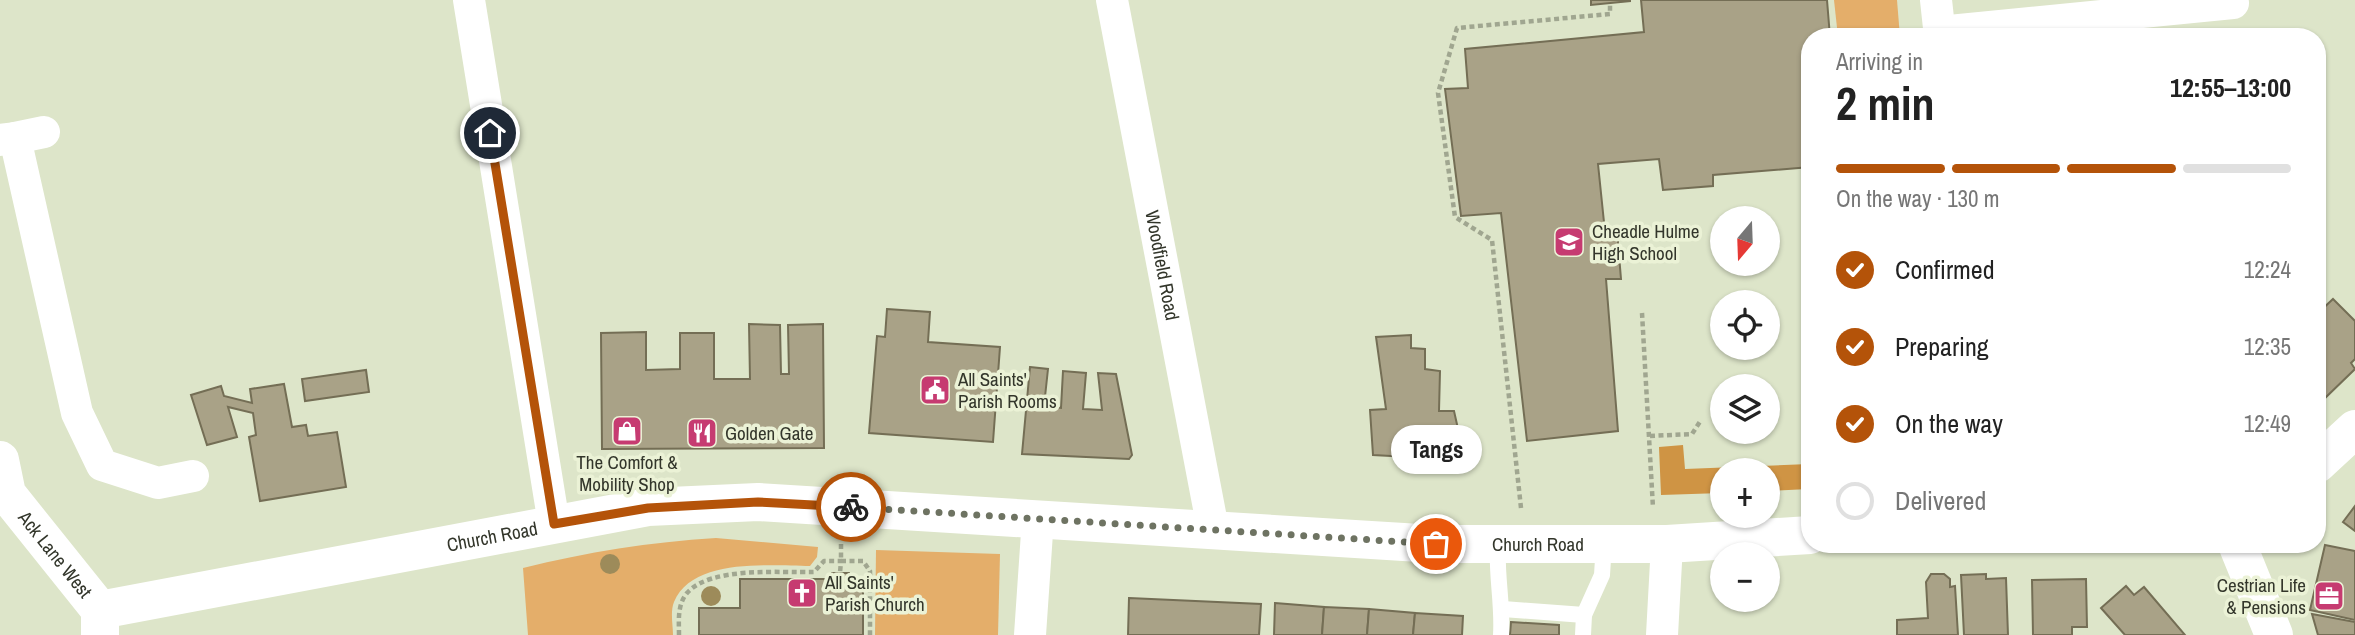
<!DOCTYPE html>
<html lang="en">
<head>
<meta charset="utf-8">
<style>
  :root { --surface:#fff; --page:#f2f2f2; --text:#222; --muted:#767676; --line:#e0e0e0; --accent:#b45309 }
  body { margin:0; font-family:"Archivo Narrow",sans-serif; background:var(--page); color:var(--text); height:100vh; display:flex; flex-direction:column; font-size:26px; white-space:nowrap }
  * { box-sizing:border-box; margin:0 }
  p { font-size:23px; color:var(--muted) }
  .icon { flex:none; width:38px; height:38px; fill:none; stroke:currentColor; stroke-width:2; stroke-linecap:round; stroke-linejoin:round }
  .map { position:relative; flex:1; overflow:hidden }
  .panel { position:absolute; left:1801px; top:28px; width:525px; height:525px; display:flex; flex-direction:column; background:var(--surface); border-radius:28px; box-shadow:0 2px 5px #0004 }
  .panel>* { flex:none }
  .needle { width:46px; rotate:199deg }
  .buttons { position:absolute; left:1710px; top:206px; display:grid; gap:14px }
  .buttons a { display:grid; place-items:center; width:70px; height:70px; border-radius:50%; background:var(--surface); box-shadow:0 2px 5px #0004; font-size:35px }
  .pin { position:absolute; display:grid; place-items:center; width:60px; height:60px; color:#fff; margin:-30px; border:4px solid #fff; border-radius:50%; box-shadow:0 2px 7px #0007 }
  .courier { position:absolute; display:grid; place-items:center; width:70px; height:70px; margin:-35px; border:5px solid #b45309; border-radius:50%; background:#fff; color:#222; box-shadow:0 2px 9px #0007 }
  .bubble { position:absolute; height:49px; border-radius:24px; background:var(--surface); box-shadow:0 2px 5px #0004; font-size:23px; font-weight:800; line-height:49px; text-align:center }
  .headline em { font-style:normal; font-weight:800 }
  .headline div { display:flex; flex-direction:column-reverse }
  .headline { display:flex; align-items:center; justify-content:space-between; height:119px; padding:0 35px }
  h1 { font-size:46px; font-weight:800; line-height:52px }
  .bar { display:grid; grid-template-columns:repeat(4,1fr); gap:10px 7px; align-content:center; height:84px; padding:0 35px }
  .bar i { height:9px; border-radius:5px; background:var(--line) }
  .bar .selected { background:var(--accent) }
  .bar p { grid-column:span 4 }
  ol { padding:0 35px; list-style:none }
  li { display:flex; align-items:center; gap:21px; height:77px }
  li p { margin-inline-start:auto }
  li .icon { padding:7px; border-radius:50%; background:var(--accent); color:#fff; stroke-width:4 }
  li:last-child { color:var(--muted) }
  li i { width:38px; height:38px; border:4px solid var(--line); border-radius:50% }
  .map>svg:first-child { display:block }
</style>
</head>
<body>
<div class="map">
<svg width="2355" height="635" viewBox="0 0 2355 635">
  <rect width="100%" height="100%" fill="#dde5c9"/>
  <g fill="#e4ae6a">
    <path d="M1834,0H1897L1900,37H1838Z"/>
    <path d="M716,538L818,547L817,557L810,566C771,566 693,557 674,602C670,612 673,625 673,635H528L523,568C587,552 650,542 716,538Z"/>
    <path d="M876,550L1000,554L998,635H875Z"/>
  </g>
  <path fill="#cf9444" d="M1683,445L1685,469L1809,464V489L1768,491V471H1722V493L1661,495L1659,447Z"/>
  <g fill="#a9a287" stroke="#746e55" stroke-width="2">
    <path d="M1591,0H1630V1L1591,5Z"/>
    <path d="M1641,0H1827L1830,37H1810V167L1713,175V186L1663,190L1659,159L1598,164L1605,232L1617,231L1621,279H1606L1618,431L1527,441L1501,213L1461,216L1445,89L1468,88L1465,49L1644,32Z"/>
    <path d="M2333,299L2355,321V359L2351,363L2355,369L2323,400L2317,394V314Z"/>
    <path d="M887,309L930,312L928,342L1000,347L993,442L869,433L877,336L885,337Z"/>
    <path d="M749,324L780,325L781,374H789L788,325L823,324L824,448L602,449L601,333L646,332V370L680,369V333H714V379H750Z"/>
    <path d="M1411,335V348L1425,349V369L1440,371L1439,411H1454L1465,460L1373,455L1370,410L1386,409L1376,337Z"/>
    <path d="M1030,367L1048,369L1044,406L1061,408L1063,371L1086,373L1083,409L1102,410L1098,373L1116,374L1132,455L1129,459L1022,454Z"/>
    <path d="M366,370L369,392L305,401L302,379Z"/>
    <path d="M284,384L292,427L306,425L308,436L337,432L346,487L260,501L249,437L256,435L253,413L228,407L237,437L207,445L191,395L221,386L224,396L252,403L250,389Z"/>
    <path d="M2355,506V531L2343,522Z"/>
    <path d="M2325,545L2355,551V620L2310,610Z"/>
    <path d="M832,573H849V578H863V635H699V608H740V579H832Z"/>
    <path d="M1931,574H1944L1950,579V587L1955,586L1958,635H1897V620L1928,618L1926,582Z"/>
    <path d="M1986,574V579L2006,578L2008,635H1964L1961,575Z"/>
    <path d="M2086,579L2087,627H2072V635H2033L2032,580Z"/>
    <path d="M2126,586L2134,595L2144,587L2185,635H2125L2101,608Z"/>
    <path d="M1129,598L1261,604L1259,635H1128Z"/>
    <path d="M1275,603L1324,607L1322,635H1274Z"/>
    <path d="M1324,607L1369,609L1367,635H1322Z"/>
    <path d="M1369,609L1415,613L1413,635H1367Z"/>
    <path d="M1415,613L1463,616L1462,635H1413Z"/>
    <path d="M2312,614L2355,622V635H2318Z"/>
    <path d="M1511,622L1559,625V635H1510Z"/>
  </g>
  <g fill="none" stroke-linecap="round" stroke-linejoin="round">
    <g stroke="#a0a690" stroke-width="4.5" stroke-dasharray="5 3.5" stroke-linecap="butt">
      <path d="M1642,313L1653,508"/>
      <path d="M1650,436L1692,434L1701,420"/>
      <path d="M1521,508L1492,240L1455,217L1438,93L1457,28L1610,14V3"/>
      <path d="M841,544V561H863L870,571V635"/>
      <path d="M679,635C679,621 677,605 687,593C711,566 780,573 814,572L824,561H841L840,573"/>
    </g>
    <g stroke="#fff" stroke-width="16">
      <path d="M1498,544C1496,575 1503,604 1501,635"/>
      <path d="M1503,609L1584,615"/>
      <path d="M1583,635L1584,615L1602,575L1604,543"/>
    </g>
    <g stroke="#fff" stroke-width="32">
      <path d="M469,0L554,524"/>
      <path id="s1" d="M1112,0L1213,529"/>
      <path d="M1936,0L1940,37"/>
      <path d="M1939,32L2233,3"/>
      <path d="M15,138L44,132"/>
      <path d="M0,140L15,138L77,413L102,465L158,483L193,476"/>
      <path d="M1030,635L1038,518"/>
      <path d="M1662,635L1667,544"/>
    </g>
    <path stroke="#fff" stroke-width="38" d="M2317,464L2355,429"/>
    <g stroke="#fff" stroke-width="38">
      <path d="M2237,544L2274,635"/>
      <path id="s2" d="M100,610L648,507L758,502L1436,544H1667L1810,535"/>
    </g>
    <path stroke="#fff" stroke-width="38" id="s3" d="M0,460L7,494L100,610V635"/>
  </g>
  <g fill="#9d8b5a">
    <circle cx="610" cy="564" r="10"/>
    <circle cx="711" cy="596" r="10"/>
  </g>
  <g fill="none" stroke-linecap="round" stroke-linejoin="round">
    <path stroke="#6e7362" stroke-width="7" stroke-dasharray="0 12.6" d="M851,507L1436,544"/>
    <path stroke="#b45309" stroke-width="9" d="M490,133L554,524L648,508L758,502L851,507"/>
  </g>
  <defs>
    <g id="school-square" transform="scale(1.575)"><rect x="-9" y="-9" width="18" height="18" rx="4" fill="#c63b71" stroke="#ebf2d6"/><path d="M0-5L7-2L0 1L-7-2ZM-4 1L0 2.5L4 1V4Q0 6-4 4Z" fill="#fff"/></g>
    <g id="civic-square" transform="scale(1.575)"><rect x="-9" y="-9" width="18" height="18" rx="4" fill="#c63b71" stroke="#ebf2d6"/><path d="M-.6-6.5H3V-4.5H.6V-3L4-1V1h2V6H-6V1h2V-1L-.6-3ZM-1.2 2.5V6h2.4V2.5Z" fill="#fff"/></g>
    <g id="shop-square" transform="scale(1.575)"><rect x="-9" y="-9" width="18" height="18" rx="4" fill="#c63b71" stroke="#ebf2d6"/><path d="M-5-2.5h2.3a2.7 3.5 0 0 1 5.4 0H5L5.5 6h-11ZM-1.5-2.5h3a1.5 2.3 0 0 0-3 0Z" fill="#fff"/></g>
    <g id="restaurant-square" transform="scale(1.575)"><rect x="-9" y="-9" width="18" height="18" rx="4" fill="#c63b71" stroke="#ebf2d6"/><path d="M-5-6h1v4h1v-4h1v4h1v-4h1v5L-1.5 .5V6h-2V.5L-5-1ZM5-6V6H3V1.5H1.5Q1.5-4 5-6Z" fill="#fff"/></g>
    <g id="church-square" transform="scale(1.575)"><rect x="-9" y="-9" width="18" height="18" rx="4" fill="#c63b71" stroke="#ebf2d6"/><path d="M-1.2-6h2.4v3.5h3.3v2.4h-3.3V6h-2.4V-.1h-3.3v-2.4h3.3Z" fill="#fff"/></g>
    <g id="office-square" transform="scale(1.575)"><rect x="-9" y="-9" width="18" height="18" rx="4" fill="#c63b71" stroke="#ebf2d6"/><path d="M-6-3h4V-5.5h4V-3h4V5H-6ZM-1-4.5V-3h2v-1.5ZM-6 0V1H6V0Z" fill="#fff"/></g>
  </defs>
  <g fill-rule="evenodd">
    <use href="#school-square" x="1569" y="242"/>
    <use href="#civic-square" x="935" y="390"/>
    <use href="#shop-square" x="627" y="431"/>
    <use href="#restaurant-square" x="702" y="433"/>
    <use href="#church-square" x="802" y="593"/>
    <use href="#office-square" x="2329" y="596"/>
  </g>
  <g text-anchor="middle" stroke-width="7" stroke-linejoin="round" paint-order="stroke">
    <g font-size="19" fill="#33362b" stroke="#ebf2d6" text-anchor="start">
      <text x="1592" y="238">Cheadle Hulme<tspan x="1592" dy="22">High School</tspan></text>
      <text x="958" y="386">All Saints'<tspan x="958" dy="22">Parish Rooms</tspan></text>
      <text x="725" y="440">Golden Gate</text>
      <text x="627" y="469" text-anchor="middle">The Comfort &amp;<tspan x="627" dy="22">Mobility Shop</tspan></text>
      <text x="825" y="589">All Saints'<tspan x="825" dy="22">Parish Church</tspan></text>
      <text x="2306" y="592" text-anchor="end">Cestrian Life<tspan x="2306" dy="22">&amp; Pensions</tspan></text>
    </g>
    <g font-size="19" fill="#33362b" stroke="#ebf2d6">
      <text dy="7" stroke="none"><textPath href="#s1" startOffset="270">Woodfield Road</textPath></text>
      <text dy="7" stroke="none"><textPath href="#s2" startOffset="399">Church Road</textPath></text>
      <text dy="7" stroke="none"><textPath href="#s2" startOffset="1449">Church Road</textPath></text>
      <text dy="7" stroke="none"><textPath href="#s3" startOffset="112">Ack Lane West</textPath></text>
    </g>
  </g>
</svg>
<div class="buttons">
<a><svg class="needle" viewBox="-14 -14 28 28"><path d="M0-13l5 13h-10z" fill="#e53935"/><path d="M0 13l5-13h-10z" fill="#767676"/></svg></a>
<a><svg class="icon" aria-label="locate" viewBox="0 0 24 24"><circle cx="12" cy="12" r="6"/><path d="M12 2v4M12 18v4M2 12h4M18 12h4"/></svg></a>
<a><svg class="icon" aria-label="layers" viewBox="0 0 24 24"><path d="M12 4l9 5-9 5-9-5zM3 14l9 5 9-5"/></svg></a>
<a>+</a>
<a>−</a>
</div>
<div class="pin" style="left:1436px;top:544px;background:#ea580c"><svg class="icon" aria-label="bag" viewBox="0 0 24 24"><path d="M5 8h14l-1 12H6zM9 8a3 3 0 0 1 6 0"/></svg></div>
<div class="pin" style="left:490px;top:133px;background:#1f2937"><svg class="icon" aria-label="home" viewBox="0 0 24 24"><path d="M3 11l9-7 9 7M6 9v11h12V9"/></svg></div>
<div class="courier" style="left:851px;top:507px"><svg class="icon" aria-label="bike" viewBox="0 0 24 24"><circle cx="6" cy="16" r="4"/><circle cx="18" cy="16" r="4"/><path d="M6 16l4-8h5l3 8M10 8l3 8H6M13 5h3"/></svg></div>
<div class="bubble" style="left:1391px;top:425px;width:91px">Tangs</div>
<section class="panel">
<div class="headline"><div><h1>2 min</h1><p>Arriving in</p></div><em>12:55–13:00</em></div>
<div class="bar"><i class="selected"></i><i class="selected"></i><i class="selected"></i><i></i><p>On the way · 130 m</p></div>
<ol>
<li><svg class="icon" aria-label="check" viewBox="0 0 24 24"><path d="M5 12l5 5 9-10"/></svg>Confirmed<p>12:24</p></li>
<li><svg class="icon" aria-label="check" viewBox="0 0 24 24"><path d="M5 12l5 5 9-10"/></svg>Preparing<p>12:35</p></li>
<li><svg class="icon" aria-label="check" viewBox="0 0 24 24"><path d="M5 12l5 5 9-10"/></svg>On the way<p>12:49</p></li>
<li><i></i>Delivered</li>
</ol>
</section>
</div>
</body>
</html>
